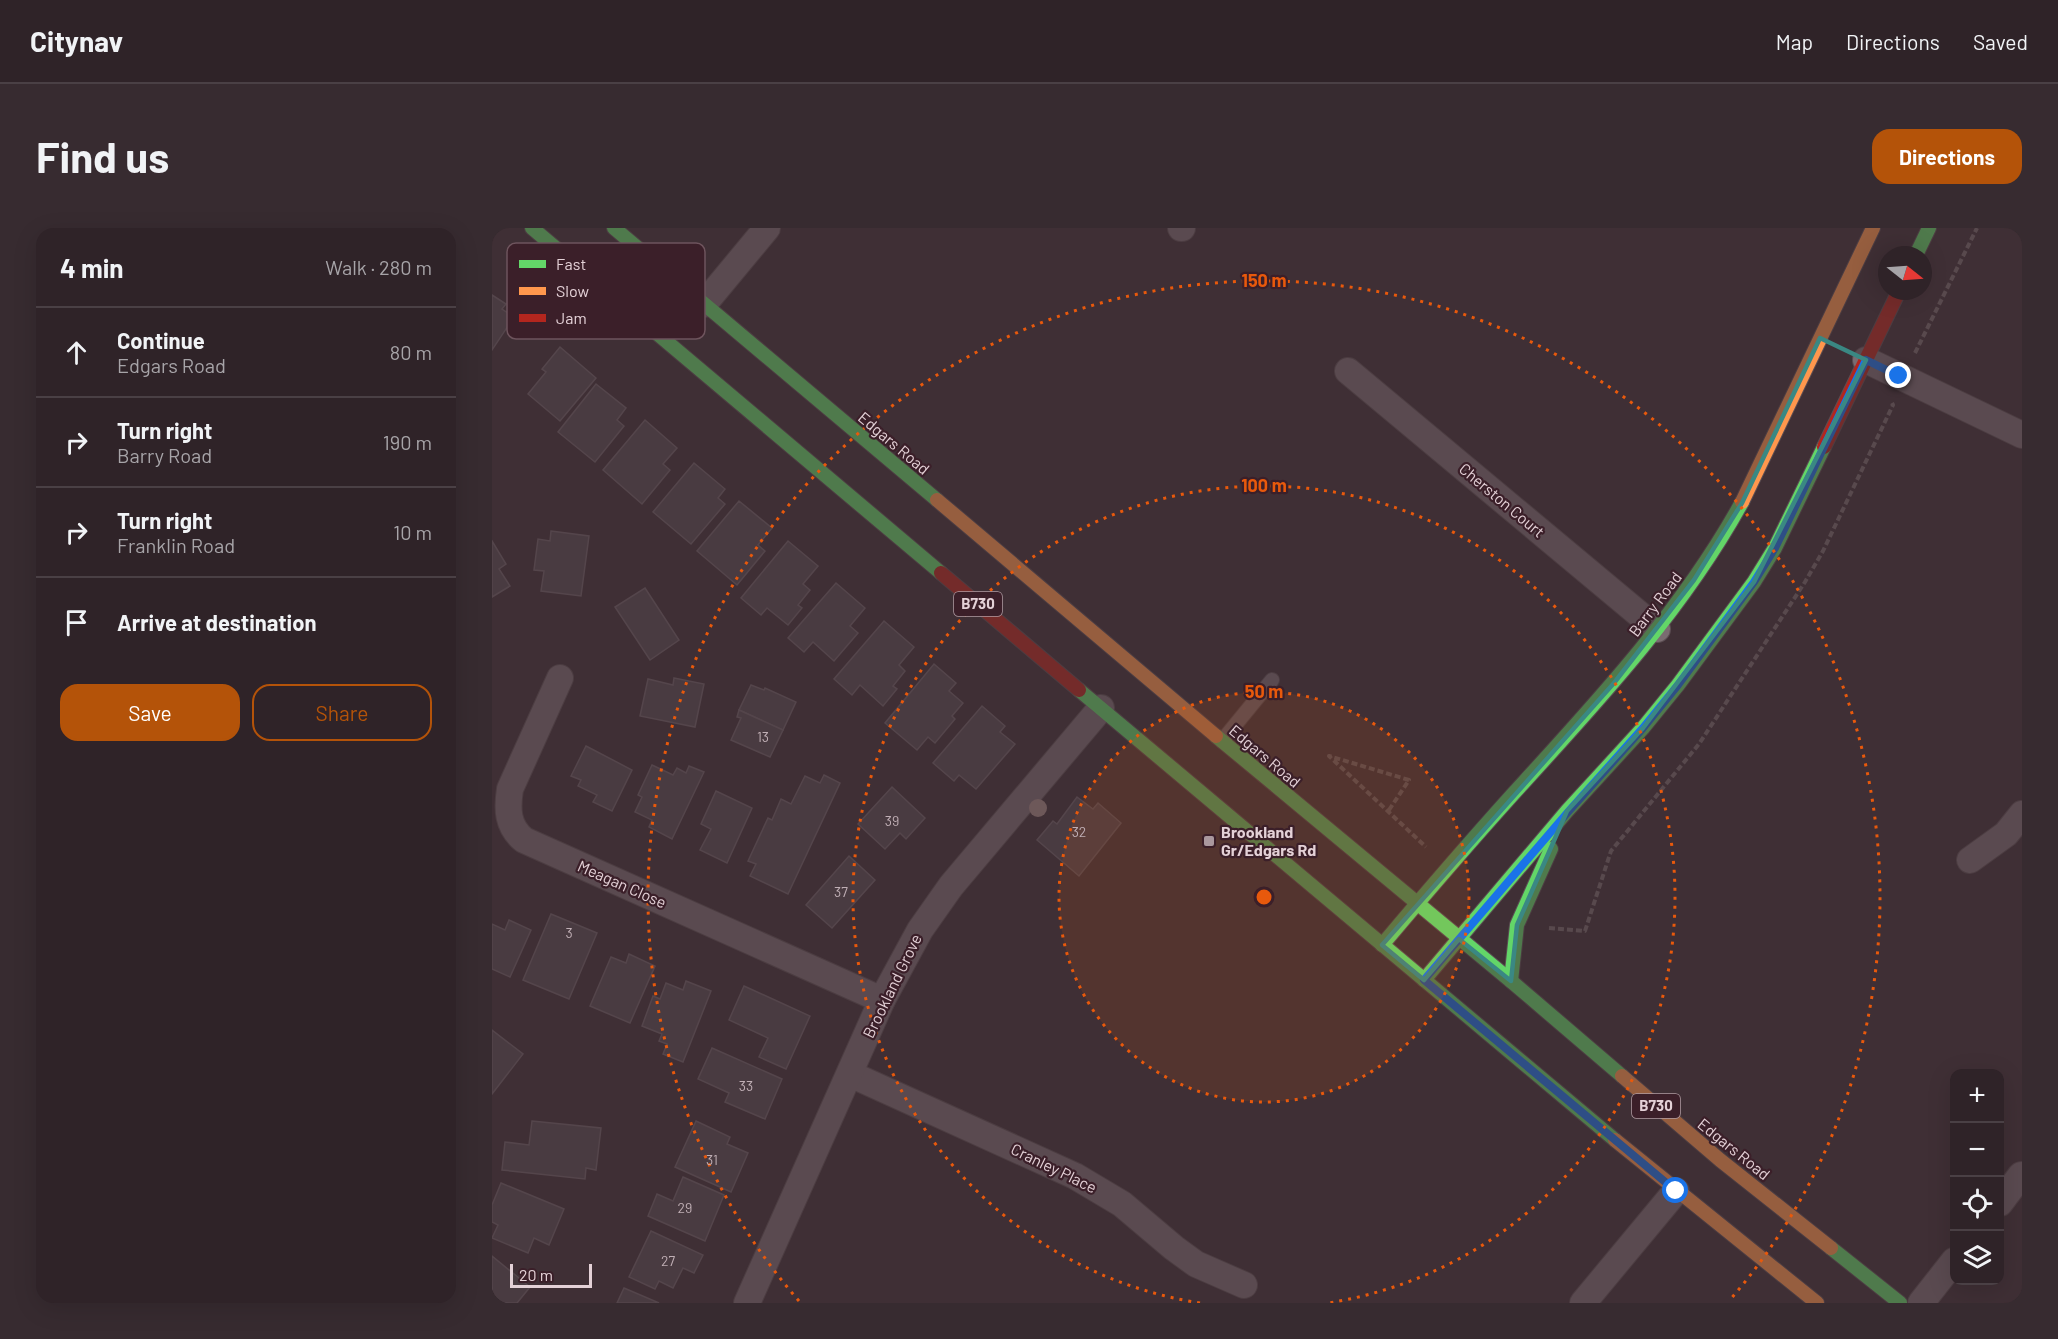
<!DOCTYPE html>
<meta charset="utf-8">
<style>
body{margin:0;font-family:Barlow,sans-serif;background:#372b30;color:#f1f3f6}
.controls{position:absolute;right:18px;bottom:18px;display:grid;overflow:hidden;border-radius:12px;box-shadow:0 6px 24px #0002}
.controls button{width:54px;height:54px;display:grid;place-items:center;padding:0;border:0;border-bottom:2px solid #4a4045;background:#2f2328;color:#f1f3f6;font:30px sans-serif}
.compass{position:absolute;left:1386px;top:18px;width:54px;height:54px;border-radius:50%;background:#2f2328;box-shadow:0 6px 24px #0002;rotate:107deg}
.scale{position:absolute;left:18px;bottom:15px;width:82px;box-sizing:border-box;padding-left:6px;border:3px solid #e4d1d7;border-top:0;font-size:16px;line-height:21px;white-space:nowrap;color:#e4d1d7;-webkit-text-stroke:4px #3b1f29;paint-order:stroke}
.stop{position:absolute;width:18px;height:18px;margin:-14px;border:4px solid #1a73e8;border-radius:50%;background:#fff}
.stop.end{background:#1a73e8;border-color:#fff;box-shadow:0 2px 6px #0008}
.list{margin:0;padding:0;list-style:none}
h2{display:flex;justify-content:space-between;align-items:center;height:78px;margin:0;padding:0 24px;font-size:26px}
h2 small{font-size:20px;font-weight:400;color:#a7a4a8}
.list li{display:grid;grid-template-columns:39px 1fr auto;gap:18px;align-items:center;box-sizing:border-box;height:90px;padding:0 24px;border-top:2px solid #4a4045}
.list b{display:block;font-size:22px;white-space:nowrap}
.list p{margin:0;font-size:20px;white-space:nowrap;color:#a7a4a8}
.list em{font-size:20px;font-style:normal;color:#a7a4a8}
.actions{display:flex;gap:12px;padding:18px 24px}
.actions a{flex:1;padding:14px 0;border:2px solid #b45309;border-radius:18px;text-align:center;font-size:21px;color:#b45309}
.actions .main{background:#b45309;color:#fff}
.icon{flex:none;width:33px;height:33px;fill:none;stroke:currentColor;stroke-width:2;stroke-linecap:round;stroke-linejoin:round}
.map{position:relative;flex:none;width:1530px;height:1075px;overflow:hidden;border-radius:18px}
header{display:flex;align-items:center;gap:36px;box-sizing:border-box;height:84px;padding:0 30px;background:#2f2328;border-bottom:2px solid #4a4045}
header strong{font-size:28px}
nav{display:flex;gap:33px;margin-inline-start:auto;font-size:21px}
.intro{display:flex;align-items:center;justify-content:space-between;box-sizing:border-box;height:144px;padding:0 36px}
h1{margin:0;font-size:42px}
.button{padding:15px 27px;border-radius:18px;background:#b45309;color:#fff;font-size:21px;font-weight:700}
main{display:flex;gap:36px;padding:0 36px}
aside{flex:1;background:#2f2328;border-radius:18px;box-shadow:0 6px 24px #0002}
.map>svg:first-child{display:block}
.building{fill:#564a50;stroke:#6d6067;stroke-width:1.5}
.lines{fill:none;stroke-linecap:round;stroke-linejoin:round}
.lane-casing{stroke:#5b4d52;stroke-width:16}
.street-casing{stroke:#5b4d52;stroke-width:28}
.fast-casing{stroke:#5b4d52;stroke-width:16}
.slow-casing{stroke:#5b4d52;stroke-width:16}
.jam-casing{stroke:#5b4d52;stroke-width:16}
.path{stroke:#75696c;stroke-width:4;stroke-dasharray:6 3;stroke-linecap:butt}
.lane{stroke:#7a6c71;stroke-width:14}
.street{stroke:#7a6c71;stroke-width:26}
.fast{stroke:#63d668;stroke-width:14}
.slow{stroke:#ff974d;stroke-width:14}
.jam{stroke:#b3261e;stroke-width:14}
.tree{fill:#a58986}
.route{stroke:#1a73e8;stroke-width:8}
.marked{fill:none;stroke:#3a8883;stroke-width:4.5;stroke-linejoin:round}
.ring{fill:none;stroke:#e8590c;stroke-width:3;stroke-dasharray:3 6}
.poi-dot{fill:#aa989e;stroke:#3b1f29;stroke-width:2}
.labels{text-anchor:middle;stroke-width:4.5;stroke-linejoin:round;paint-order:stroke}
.number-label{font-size:14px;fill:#c0afb5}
.shield{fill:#3b1f29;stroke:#b19ca3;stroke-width:1.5}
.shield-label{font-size:15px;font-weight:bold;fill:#e4d1d7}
.street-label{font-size:16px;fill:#e4d1d7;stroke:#3b1f29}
.poi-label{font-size:16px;font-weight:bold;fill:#e4d1d7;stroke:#3b1f29;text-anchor:start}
.key{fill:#3b1f29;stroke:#6e545d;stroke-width:1.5}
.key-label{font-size:16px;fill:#e4d1d7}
.centre{fill:#e8590c;stroke:#3b1f29;stroke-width:3}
.ring-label{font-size:18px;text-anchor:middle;font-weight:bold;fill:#e8590c;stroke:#3b1f29;stroke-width:4.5;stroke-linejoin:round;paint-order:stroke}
</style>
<header>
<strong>Citynav</strong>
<nav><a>Map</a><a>Directions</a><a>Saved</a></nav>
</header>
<div class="intro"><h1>Find us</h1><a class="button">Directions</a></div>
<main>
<aside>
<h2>4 min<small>Walk · 280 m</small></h2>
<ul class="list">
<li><svg class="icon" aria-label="ahead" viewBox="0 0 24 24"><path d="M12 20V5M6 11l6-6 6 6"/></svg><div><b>Continue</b><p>Edgars Road</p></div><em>80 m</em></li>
<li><svg class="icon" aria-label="right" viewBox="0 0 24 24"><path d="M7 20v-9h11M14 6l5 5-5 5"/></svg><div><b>Turn right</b><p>Barry Road</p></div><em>190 m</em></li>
<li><svg class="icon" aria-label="right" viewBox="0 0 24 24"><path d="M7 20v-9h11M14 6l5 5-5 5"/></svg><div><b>Turn right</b><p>Franklin Road</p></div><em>10 m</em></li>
<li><svg class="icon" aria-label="arrive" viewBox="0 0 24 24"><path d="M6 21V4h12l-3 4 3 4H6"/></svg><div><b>Arrive at destination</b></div></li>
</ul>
<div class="actions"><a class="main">Save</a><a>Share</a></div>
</aside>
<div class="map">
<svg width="1530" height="1075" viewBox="0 0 1530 1075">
<rect width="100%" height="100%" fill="#3f2f35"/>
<g class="building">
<polygon points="0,67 14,76 10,81 22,89 0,122"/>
<polygon points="68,119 104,150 68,193 36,166 54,144 50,141"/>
<polygon points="104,156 134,180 125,192 132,198 103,234 66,204"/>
<polygon points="153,192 185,220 171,236 178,242 150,276 111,242"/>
<polygon points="202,235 233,261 226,270 233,276 199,316 161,284"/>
<polygon points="247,273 280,300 266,317 273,323 245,357 205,323"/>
<polygon points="59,303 97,308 89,368 49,363 52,343 42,342 46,311 58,313"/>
<polygon points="0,313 14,336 7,341 18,358 0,369"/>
<polygon points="296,313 326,338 311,356 318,362 306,377 310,380 296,397 275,380 269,387 249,370"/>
<polygon points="344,355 373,380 358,398 366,405 342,433 321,414 312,424 296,410"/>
<polygon points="153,360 187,412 158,432 123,379"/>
<polygon points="392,393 422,419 407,437 413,443 401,458 405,461 391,478 368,457 360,467 342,451"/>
<polygon points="442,436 464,455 457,463 471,475 460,488 463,491 443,515 436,509 425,522 393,495"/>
<polygon points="182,450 212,456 203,499 148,488 156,451 181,457"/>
<polygon points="259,457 272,462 273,460 304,474 291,502 247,482"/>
<polygon points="490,478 513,498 508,504 523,516 484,561 467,547 462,553 441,535"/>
<polygon points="247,482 291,502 278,529 239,512 249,490 245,489"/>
<polygon points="94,518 140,542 120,583 101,574 105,567 86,558 89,552 79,548"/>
<polygon points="160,537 181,547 185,540 194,545 197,538 212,544 180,611 157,599 160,592 143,584 150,569 146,567"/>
<polygon points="332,547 348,555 296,666 258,648 264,636 256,633 276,590 280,592 289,571 299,576 313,548 328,555"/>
<polygon points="400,559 433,590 414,611 408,605 393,621 366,596"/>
<polygon points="224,563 260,580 235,635 208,622 219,601 209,596"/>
<polygon points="585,569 601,581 606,575 629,595 587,648 545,612 561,593 565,596"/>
<polygon points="357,628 383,652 340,700 314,677"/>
<polygon points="59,686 105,705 77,771 31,752"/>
<polygon points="17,692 39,702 18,749 0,741 0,696 13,702"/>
<polygon points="137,726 163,738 138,795 98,778 119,729 134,735"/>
<polygon points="194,753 219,763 191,834 171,826 175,816 167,813 170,806 150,798 161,768 168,771 174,755 191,762"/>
<polygon points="252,758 318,788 294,841 267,829 276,810 237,792"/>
<polygon points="0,802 31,826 0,866"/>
<polygon points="220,820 290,851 273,891 233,874 237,865 206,851"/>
<polygon points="40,893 109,900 104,942 94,940 93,951 10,942 13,914 37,917"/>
<polygon points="204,893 238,909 235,916 256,925 239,964 183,939"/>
<polygon points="191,949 232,967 213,1013 156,988 165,966 181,973"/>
<polygon points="9,955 72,981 57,1017 42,1010 36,1025 0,1010 6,997 0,994 0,977"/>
<polygon points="159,1003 211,1027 202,1045 191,1040 181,1060 167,1053 163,1061 137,1049"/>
<polygon points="0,1028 38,1059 25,1075 0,1075"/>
<polygon points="132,1060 167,1075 125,1075"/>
</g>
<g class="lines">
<defs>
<polyline id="lane" points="730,513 780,452"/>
<g id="street">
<polyline points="689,0 690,0"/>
<polyline points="212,76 275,0"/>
<polyline points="1374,132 1530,207"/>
<polyline points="856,143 1165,401"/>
<path d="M68 450 18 561C15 581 15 598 32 612L390 772"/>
<polyline points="1478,632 1514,606 1530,586"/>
<polyline points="358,846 583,948 630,976 682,1020 704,1036 752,1057"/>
<polyline points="1508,975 1529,947"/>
<polyline points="255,1075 390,772 428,702 459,658 609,480"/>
<polyline points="1091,1075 1184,963"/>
<polyline points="1429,1075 1462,1033"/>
</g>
<g id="fast">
<polyline points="40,0 449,345"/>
<polyline points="122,0 445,272"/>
<polyline points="1424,27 1437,0"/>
<polyline points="587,462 1123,912"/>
<polyline points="724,508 1019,753 1130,848"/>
<path d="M890 717C933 666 976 616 1021 566 1104 475 1190 383 1250 274"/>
<polyline points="932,752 1075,583 1151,500 1186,457 1262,354 1283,320 1332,219"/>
<polyline points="1019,753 1025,697 1059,621"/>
<polyline points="1339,1020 1408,1075"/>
</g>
<g id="slow">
<polyline points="445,272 724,508"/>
<polyline points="1250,274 1381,0"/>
<polyline points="1130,848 1228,932 1339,1020"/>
<polyline points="1123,912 1325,1075"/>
</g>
<g id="jam">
<polyline points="1332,219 1407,63"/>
<polyline points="449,345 587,462"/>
</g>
</defs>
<use href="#lane" class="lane-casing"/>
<use href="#street" class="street-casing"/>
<use href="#fast" class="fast-casing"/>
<use href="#slow" class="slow-casing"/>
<use href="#jam" class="jam-casing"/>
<g class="path">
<polyline points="1423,125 1485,0"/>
<polyline points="897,582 917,552 837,528 934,619"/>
<polyline points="1057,700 1093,703 1119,623 1207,516 1313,354 1331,323 1401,177 1400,175"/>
</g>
<use href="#lane" class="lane"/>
<use href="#street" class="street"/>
<use href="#fast" class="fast"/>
<use href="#slow" class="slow"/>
<use href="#jam" class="jam"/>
</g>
<circle class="tree" cx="546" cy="580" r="9"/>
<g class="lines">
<polyline class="route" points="1184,963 932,752 1076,584 1151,500 1186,457 1262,354 1283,320 1374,132 1407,148"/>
</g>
<path d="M0 0H1530V1075H0ZM1328 110 1374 132 1262 354 1151 500 1075 583 1025 697 1019 753 967 711 932 752 890 717 1122 455 1202 352 1250 275Z" fill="#3f2f35" fill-opacity=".55" fill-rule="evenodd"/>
<path class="marked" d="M1328 110 1374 132 1262 354 1151 500 1075 583 1025 697 1019 753 967 711 932 752 890 717 1122 455 1202 352 1250 275Z"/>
<circle cx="772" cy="669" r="205" fill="#e8590c" fill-opacity=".12"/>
<g class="ring">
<circle cx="772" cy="669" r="205"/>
<path d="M708 1075A411 411 0 1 1 836 1075"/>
<path d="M307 1073A616 616 0 1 1 1237 1073"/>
</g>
<rect class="poi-dot" x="711" y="607" width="12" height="12" rx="3"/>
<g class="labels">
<g class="number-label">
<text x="271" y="514">13</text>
<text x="400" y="598">39</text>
<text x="587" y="609">32</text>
<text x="349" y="669">37</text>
<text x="77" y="710">3</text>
<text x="254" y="863">33</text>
<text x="220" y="937">31</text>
<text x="193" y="985">29</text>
<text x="176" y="1038">27</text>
</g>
<g class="shield">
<rect x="462" y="364" width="48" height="24" rx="4.5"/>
<rect x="1140" y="866" width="48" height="24" rx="4.5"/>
</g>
<g class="shield-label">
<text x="486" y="381">B730</text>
<text x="1164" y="883">B730</text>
</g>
<g class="street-label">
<text transform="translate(402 215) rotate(40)" y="6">Edgars Road</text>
<text transform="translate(1010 272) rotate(40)" y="6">Cherston Court</text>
<text transform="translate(1163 376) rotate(-53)" y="6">Barry Road</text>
<text transform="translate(773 528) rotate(40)" y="6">Edgars Road</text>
<text transform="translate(130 656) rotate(24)" y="6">Meagan Close</text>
<text transform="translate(400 758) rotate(-64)" y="6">Brookland Grove</text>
<text transform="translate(1242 921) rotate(39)" y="6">Edgars Road</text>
<text transform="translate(562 940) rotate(26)" y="6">Cranley Place</text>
</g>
<g class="poi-label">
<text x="729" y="610">Brookland<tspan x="729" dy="18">Gr/Edgars Rd</tspan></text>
</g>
</g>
<rect x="15" y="15" width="198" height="96" rx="9" class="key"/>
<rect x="27" y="32" width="27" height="8" fill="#63d668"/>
<rect x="27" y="59" width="27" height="8" fill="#ff974d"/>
<rect x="27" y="86" width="27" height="8" fill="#b3261e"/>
<g class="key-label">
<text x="64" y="42">Fast</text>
<text x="64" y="69">Slow</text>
<text x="64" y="96">Jam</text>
</g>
<circle cx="772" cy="669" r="9" class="centre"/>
<g class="ring-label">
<text x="772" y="59">150 m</text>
<text x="772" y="264">100 m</text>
<text x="772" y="470">50 m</text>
</g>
</svg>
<div class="controls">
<button>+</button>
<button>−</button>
<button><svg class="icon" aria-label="locate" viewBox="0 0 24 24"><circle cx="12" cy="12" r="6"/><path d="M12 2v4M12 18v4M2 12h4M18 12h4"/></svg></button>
<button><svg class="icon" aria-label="layers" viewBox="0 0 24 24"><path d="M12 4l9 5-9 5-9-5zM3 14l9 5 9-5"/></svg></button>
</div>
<svg class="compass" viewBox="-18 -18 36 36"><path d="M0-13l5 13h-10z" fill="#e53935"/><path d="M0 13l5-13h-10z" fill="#a7a4a8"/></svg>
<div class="scale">20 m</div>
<div class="stop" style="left:1184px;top:963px"></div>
<div class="stop end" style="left:1407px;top:148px"></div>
</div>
</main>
